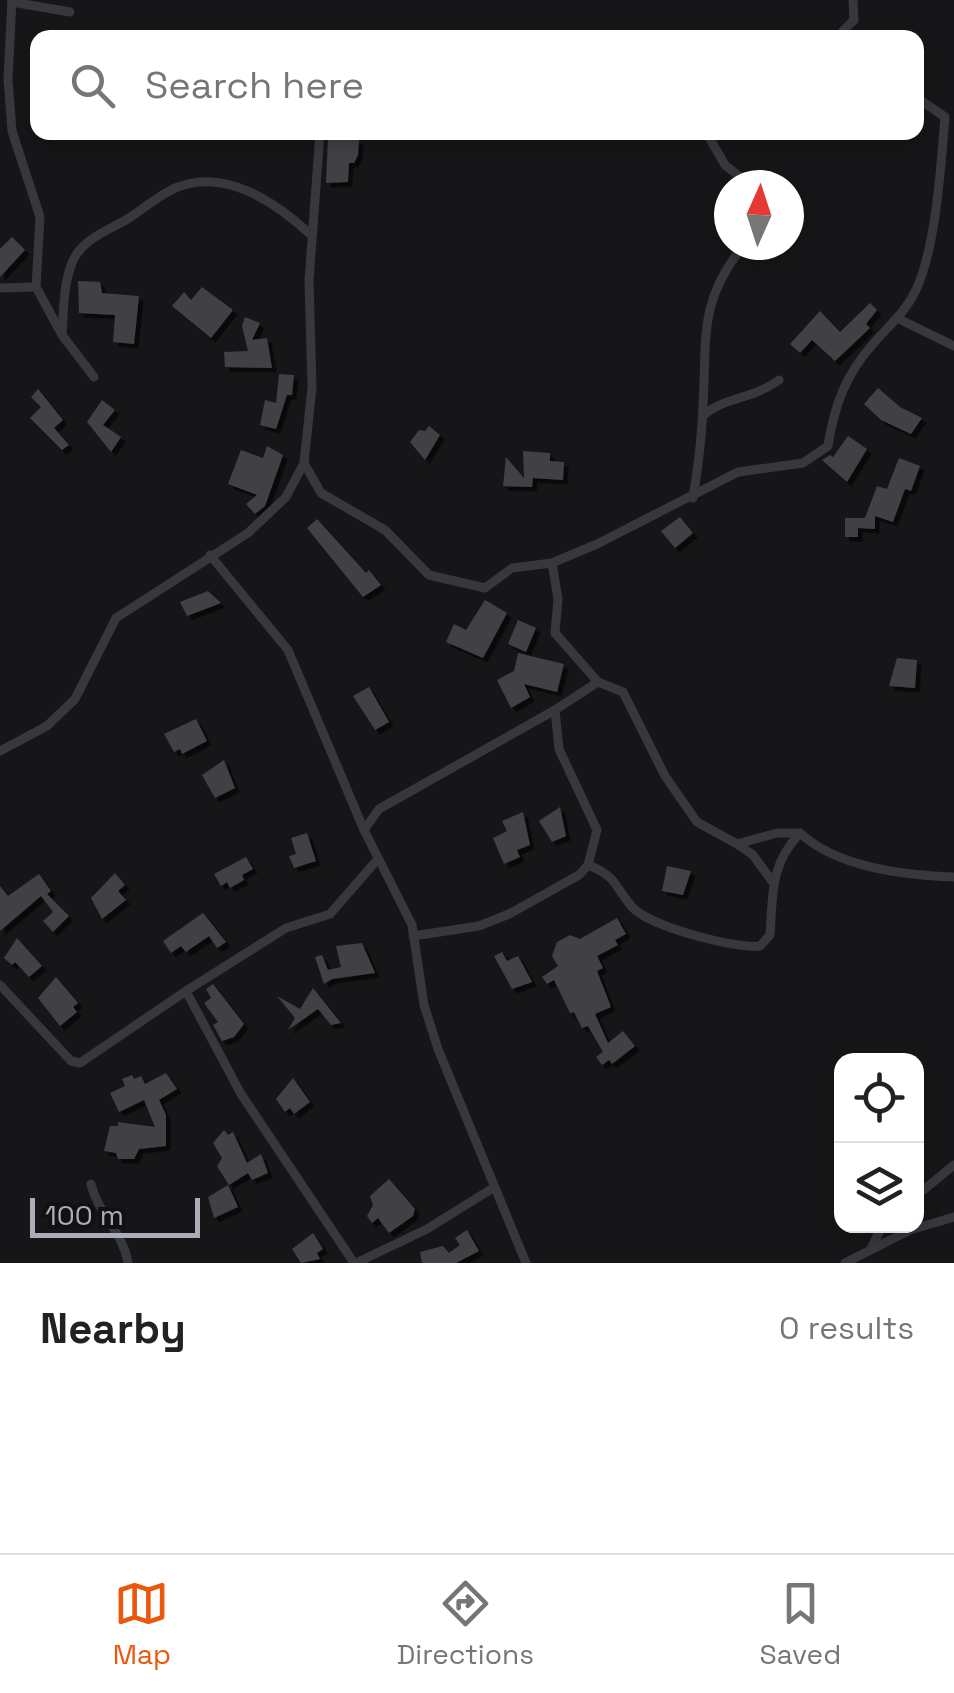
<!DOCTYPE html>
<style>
body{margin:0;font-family:"Space Grotesk",sans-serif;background:#f6f6f6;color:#222}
.controls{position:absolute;right:30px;bottom:30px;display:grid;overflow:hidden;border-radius:20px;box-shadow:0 5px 15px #0003}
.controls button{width:90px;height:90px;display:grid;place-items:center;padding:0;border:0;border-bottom:2px solid #e0e0e0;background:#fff;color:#222;font:50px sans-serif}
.compass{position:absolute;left:714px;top:170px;width:90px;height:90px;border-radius:50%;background:#fff;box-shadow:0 5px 15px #0003;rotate:3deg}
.scale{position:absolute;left:30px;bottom:25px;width:170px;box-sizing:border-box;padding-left:10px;border:5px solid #a8adb8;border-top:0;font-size:28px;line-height:35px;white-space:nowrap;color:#a8adb8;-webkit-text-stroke:8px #111113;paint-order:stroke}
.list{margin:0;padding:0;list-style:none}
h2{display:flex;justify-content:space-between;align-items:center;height:130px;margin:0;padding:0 40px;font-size:42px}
h2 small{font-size:32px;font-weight:400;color:#767676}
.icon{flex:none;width:55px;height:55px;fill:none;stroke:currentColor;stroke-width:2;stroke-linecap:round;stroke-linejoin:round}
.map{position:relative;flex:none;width:954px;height:1263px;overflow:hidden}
.search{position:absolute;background:#fff;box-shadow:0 5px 15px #0003;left:30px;right:30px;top:30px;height:110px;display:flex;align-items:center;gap:25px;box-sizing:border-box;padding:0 35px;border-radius:20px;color:#767676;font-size:38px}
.sheet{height:290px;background:#fff}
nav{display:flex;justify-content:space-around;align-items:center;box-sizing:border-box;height:140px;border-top:2px solid #e0e0e0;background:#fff;font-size:28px;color:#767676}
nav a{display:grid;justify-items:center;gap:5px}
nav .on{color:#ea580c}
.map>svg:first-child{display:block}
.building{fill:#404145;filter:url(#shadow)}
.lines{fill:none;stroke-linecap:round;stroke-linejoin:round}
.street{stroke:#37383d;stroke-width:9}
</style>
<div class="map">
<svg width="954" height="1263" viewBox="0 0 954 1263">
<defs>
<filter id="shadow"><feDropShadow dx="4.5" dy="4.5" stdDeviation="0" flood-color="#0009"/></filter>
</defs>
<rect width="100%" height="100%" fill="#161618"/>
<g class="building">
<polygon points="328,138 359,140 358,155 354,163 349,163 348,182 326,183"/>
<polygon points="12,237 25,250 0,277 0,249"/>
<polygon points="78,281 100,282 102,293 139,296 134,344 113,342 115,315 79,313"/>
<polygon points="202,287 233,310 211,338 172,306 184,292 191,300"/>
<polygon points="870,303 877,310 866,324 870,328 835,361 812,340 800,353 790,344 820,311 840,332"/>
<polygon points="245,317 260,323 252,340 267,338 272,368 225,367 224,352 248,351 242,326"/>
<polygon points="279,374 294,375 292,395 287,395 276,429 260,425 265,400 276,403"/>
<polygon points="878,388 900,407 922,418 911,434 881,420 864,404"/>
<polygon points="38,389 63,420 54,428 69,445 62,450 30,418 41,407 31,397"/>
<polygon points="102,400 115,410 103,425 121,437 111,452 87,422"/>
<polygon points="429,426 440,435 425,460 410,442 419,430 425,431"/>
<polygon points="848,436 867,449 847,482 822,460 830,455 833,457"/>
<polygon points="267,446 283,455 265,506 255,514 246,504 257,495 228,484 241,450 263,458"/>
<polygon points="523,451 550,453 550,461 564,462 563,480 533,478 532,487 503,486 506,457 524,478"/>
<polygon points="899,458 920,466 911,491 905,489 893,522 875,516 875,529 858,528 858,537 845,537 845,518 865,518 877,486 887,489"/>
<polygon points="680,517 693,533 675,548 661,531"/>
<polygon points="317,519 366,573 369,570 381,585 363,597 307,528"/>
<polygon points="208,591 221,603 187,616 180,602"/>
<polygon points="485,600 507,613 483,658 446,642 454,624 466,630"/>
<polygon points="518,620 536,628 526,652 508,644"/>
<polygon points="518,653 564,664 557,692 524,684 530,697 511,708 497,680 514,671"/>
<polygon points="897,658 917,660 915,688 889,686"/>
<polygon points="369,687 389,722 375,730 353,696"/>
<polygon points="196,719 207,741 182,754 180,749 174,752 164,734"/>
<polygon points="224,760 235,788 215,798 202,775"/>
<polygon points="560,807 566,836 552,842 539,821"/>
<polygon points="523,812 530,845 517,850 520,857 504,864 493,838 507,831 502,821"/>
<polygon points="307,833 316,861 294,868 289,856 296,854 291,838"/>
<polygon points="246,857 253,869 242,875 244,880 230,888 227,882 221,886 214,874"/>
<polygon points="667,866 691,871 683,895 662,891"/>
<polygon points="115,873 125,885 118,891 126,900 102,919 91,898"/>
<polygon points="39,874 51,891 47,894 69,916 53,932 43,921 53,912 41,896 0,931 0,886 8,896"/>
<polygon points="203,913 226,942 217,948 209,936 186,952 181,946 171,953 163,941"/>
<polygon points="617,918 626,934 615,940 618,945 597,956 603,968 597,971 611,1007 595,1014 608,1043 623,1031 635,1046 612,1064 609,1060 602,1065 596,1057 603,1052 588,1026 582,1028 574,1012 570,1013 554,980 547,984 542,977 558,966 552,956 557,942 570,935 580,939"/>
<polygon points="17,938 42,966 29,977 15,962 12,965 4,958"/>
<polygon points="362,943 375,973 332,979 324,984 315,957 322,955 328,970 341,967 336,946"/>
<polygon points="502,952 507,961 518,956 532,982 512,989 494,956"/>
<polygon points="56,977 78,1003 73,1007 77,1012 60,1026 38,998"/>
<polygon points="213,984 244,1024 234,1037 222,1041 213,1025 218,1022 204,1003 211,998 206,989"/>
<polygon points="313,988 341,1023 331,1025 318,1009 288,1030 295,1018 277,996 300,1009"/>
<polygon points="166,1073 177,1089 159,1100 166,1115 166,1146 139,1149 134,1159 118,1159 116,1153 104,1151 110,1126 118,1126 118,1122 155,1127 144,1100 119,1112 110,1093 125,1086 122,1079 132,1075 134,1079 141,1076 145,1084"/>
<polygon points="293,1078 310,1102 294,1114 290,1108 285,1112 276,1099"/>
<polygon points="224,1130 228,1135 233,1132 247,1163 261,1154 268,1173 252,1180 248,1173 229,1185 217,1166 222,1158 213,1143"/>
<polygon points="389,1179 415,1209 413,1216 389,1233 378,1218 372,1223 367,1216 373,1205 370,1196"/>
<polygon points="228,1185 238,1207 214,1218 208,1197"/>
<polygon points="467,1230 479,1251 456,1263 422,1263 420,1252 443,1246 449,1253 460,1245 455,1238"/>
<polygon points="313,1233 323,1249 317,1253 320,1259 301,1263 292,1249"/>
</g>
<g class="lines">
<g class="street">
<polyline points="12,0 8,79 12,131 40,217 36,287 62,335 94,377"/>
<polyline points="12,2 70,12"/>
<polyline points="836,38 854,20 853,0"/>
<polyline points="706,132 725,165 750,185"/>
<polyline points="0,288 36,287"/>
<polyline points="899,319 954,346"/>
<path d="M62 333C64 310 63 285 72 263 80 241 106 231 126 220 143 210 159 194 178 187 227 168 278 204 311 235"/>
<path d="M703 416C723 397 752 400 779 380"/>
<path d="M304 463 321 493 385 530 429 575 485 588 512 568 552 563 597 544 738 472 803 463 828 446C834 406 846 374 873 344 889 325 905 313 916 290 936 247 941 165 945 117L916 97"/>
<path d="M693 498C698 467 702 436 703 405 707 338 698 301 744 245"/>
<polyline points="210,555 288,650 364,830 412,925 424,1005 438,1049 526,1263"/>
<path d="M598 682 623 692 665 776 697 822 737 844 777 833H800C838 868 904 875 954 877"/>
<polyline points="0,751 47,726 75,699 116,618 248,533 286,497 304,463 312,387 309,281 320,132"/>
<polyline points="364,830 379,809 555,710"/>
<polyline points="737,844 753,855 772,881"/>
<path d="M588 865C618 877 613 885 632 907 649 926 734 949 760 946L770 935C773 893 770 865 800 833"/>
<polyline points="413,936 479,926 509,914 579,875 588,865 597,830 559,749 555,710 598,682 555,633 558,599 552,563"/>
<polyline points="0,985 71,1061 80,1063 186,991 241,1094 354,1263"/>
<polyline points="186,991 286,928 330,914 377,860"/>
<path d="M91 1184C98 1214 123 1232 128 1263"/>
<polyline points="916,1196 954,1165"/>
<polyline points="871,1249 882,1226"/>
<polyline points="356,1263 427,1229 493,1188"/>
<polyline points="845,1263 910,1230 954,1217"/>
</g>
</g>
</svg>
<div class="controls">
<button><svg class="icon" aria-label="locate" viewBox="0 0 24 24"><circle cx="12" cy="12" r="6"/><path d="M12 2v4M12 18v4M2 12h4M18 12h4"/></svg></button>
<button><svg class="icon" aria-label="layers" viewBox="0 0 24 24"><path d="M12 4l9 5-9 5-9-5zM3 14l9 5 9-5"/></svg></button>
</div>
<svg class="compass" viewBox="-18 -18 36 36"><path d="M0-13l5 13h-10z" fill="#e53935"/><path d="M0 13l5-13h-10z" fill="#767676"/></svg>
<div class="scale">100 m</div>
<div class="search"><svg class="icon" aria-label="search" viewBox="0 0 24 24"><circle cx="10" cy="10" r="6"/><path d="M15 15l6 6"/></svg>Search here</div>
</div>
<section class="sheet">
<h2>Nearby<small>0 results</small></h2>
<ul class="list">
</ul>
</section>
<nav>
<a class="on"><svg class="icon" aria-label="map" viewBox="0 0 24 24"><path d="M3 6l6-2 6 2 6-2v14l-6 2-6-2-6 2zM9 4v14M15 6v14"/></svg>Map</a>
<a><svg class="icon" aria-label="directions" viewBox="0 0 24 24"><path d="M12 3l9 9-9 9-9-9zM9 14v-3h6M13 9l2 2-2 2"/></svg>Directions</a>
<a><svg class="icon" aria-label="saved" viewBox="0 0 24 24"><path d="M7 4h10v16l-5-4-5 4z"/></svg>Saved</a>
</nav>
